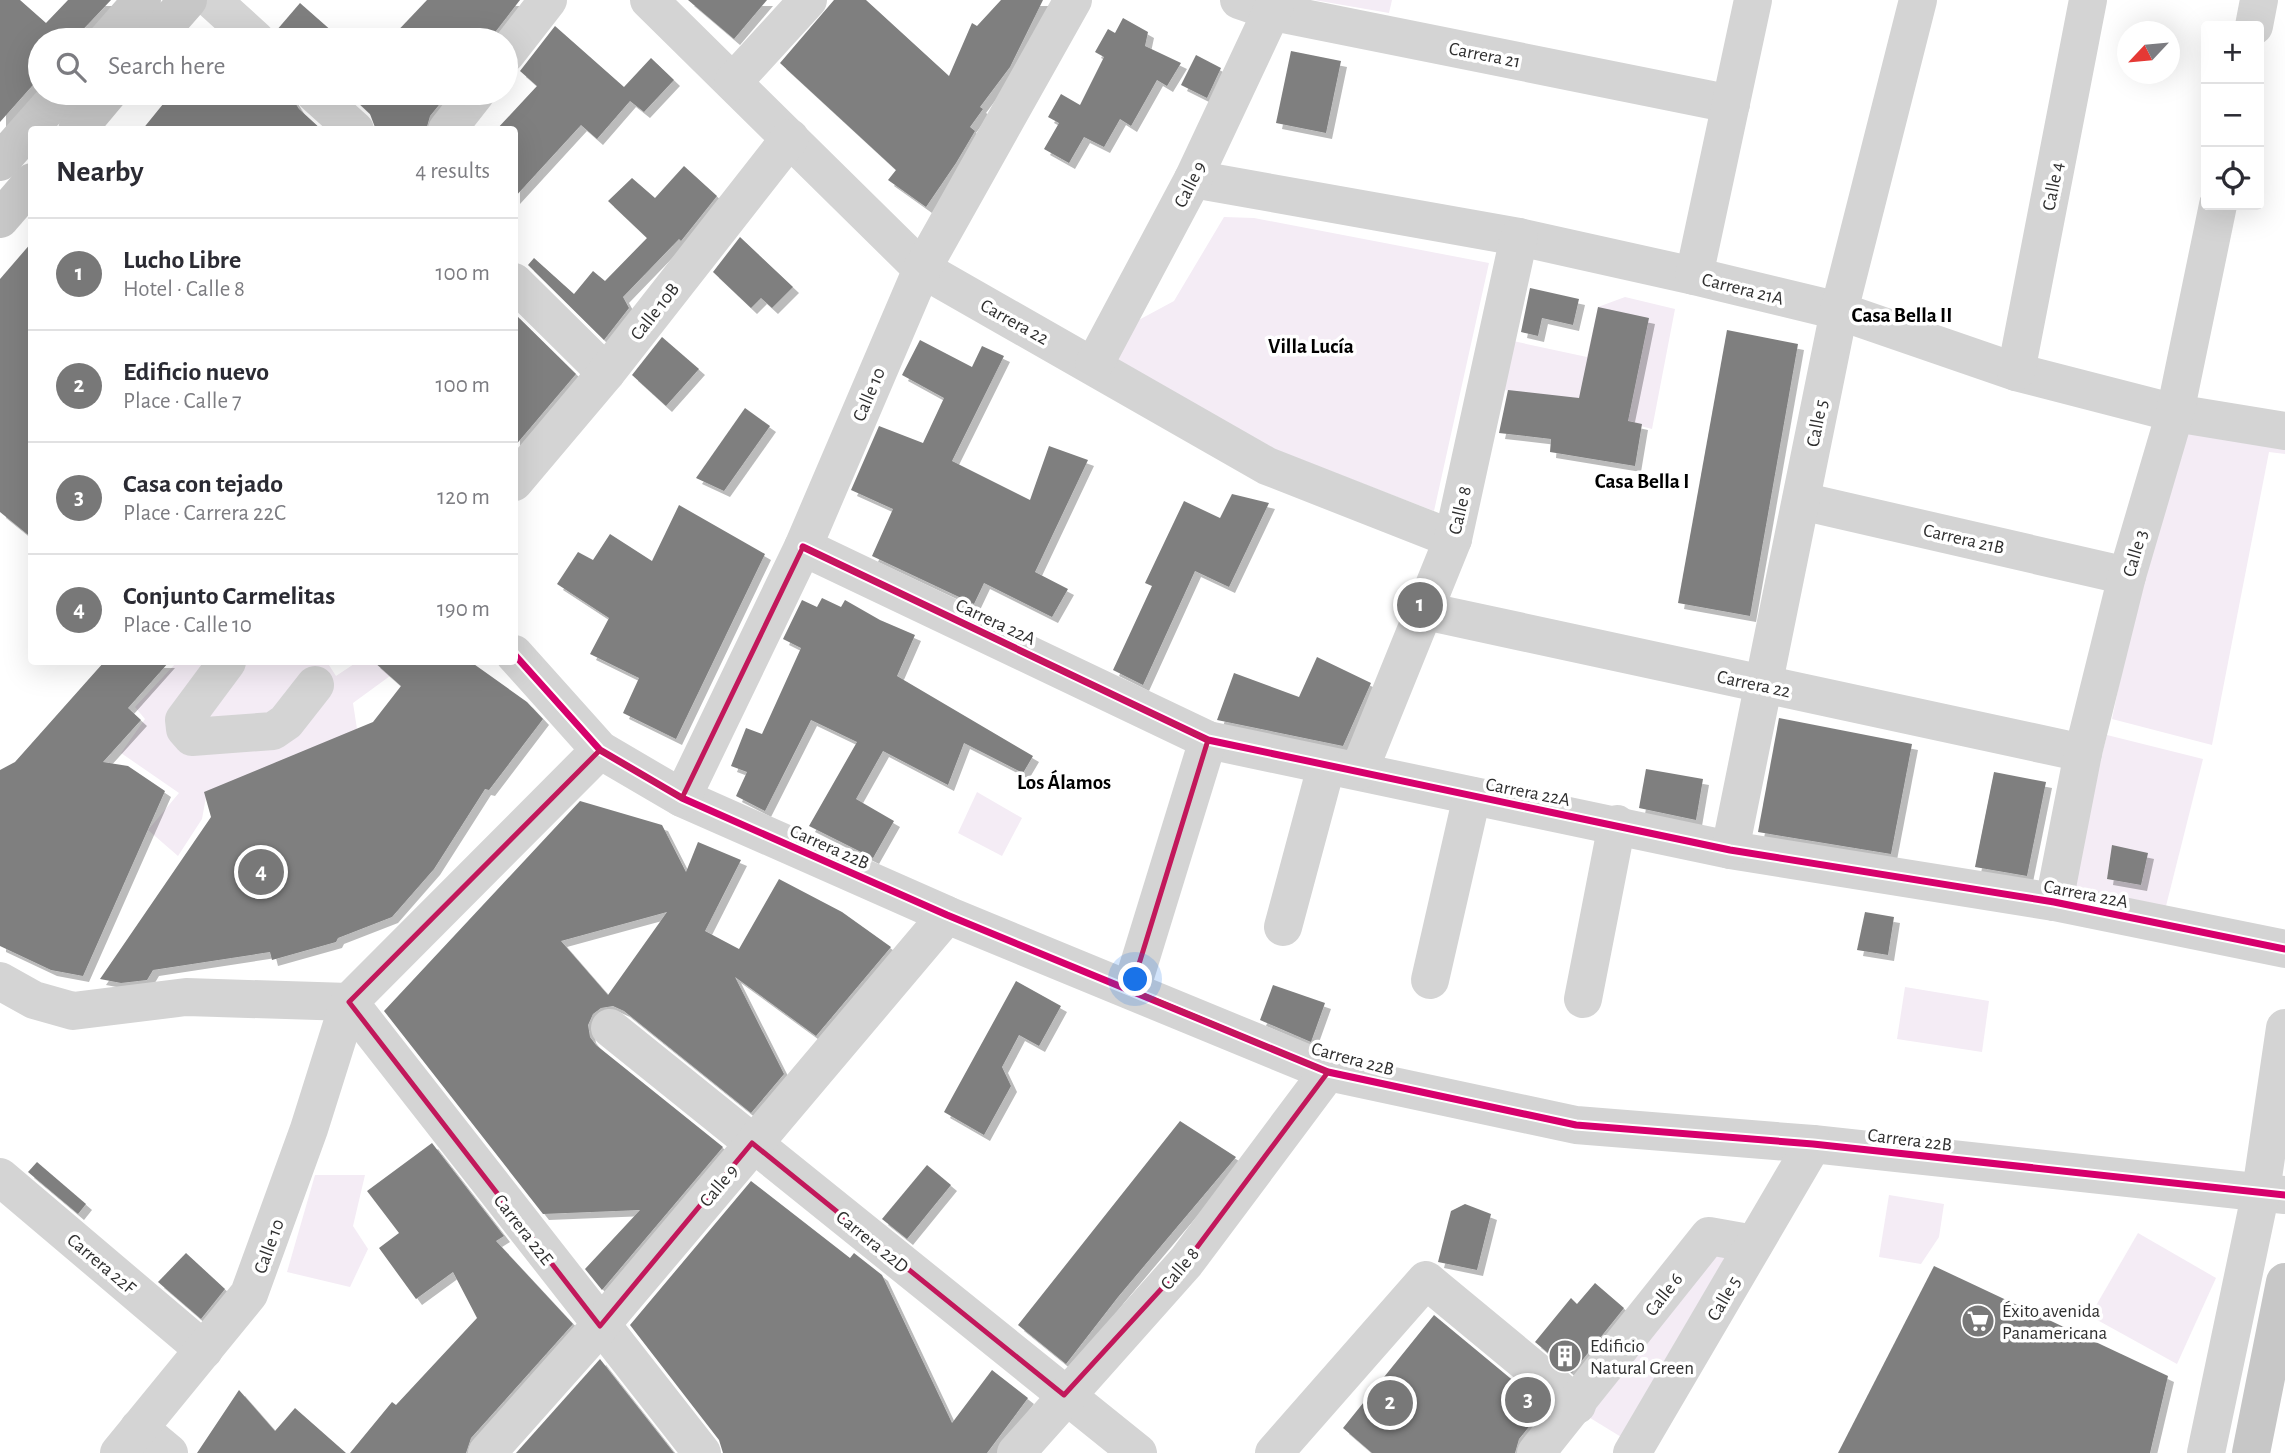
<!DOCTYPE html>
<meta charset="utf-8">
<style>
body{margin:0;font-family:"Alegreya Sans",sans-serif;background:#f7f7f7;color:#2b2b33}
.controls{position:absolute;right:21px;top:21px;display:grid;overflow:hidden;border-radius:7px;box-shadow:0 7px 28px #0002}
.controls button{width:63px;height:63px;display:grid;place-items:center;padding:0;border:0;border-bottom:2px solid #e1e1e2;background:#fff;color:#2b2b33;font:35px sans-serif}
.compass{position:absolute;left:2117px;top:21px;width:63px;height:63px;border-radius:50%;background:#fff;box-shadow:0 7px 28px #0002;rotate:244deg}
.you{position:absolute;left:1136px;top:980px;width:24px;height:24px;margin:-18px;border:5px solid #fff;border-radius:50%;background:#1a73e8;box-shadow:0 0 0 10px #1a73e833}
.badge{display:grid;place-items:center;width:46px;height:46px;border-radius:50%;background:#787878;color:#fff;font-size:23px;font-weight:700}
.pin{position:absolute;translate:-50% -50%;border:4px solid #fff;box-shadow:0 2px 7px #0006}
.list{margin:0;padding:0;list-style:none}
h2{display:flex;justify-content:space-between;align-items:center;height:91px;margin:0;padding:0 28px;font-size:30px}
h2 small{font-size:23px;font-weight:400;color:#7c7c81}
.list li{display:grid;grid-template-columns:46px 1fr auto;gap:21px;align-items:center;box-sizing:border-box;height:112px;padding:0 28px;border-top:2px solid #e1e1e2}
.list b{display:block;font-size:26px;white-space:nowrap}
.list p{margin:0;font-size:23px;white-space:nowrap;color:#7c7c81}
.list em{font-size:23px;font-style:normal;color:#7c7c81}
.icon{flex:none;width:38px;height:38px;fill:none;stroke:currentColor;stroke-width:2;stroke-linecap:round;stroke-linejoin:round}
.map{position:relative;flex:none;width:2285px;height:1453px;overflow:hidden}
.search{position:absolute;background:#fff;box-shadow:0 7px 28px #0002;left:28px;top:28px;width:490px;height:77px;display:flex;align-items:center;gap:18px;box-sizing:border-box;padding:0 24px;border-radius:38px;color:#7c7c81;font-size:26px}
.panel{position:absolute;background:#fff;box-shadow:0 7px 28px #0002;left:28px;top:126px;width:490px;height:539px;border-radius:7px}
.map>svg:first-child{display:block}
.green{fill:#f4ecf5}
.building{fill:#7f7f7f;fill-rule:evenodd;filter:url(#shadow)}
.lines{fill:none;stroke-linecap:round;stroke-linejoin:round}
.minor{stroke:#d4d4d4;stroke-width:38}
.major{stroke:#c7c7c7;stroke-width:38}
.cycleway-casing{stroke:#fff;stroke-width:11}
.cycleway{stroke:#d6006c;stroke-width:7}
.marked{fill:none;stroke:#c2185b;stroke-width:5;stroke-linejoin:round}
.labels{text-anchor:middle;stroke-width:7;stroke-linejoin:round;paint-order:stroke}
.street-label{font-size:19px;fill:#2f2f2f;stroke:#fff}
.poi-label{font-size:19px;fill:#2f2f2f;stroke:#fff;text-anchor:start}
.neighbourhood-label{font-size:21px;font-weight:bold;fill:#000;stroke:#fff}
</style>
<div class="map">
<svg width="2285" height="1453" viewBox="0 0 2285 1453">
<defs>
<filter id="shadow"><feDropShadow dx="6" dy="6" stdDeviation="0" flood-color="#0004"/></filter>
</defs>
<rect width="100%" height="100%" fill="#fff"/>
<g class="green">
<polygon points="1314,0 1392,0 1389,13"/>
<polygon points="1224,217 1254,218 1489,263 1434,511 1278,451 1117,360 1135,322 1174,301"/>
<polygon points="1625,297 1675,309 1652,429 1501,389 1513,341 1587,357 1598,307"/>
<polygon points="2175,413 2285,428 2285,454 2269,452 2212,745 2112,719"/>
<polygon points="177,662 327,662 336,676 357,662 374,662 390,676 353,703 357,729 206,797 202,819 178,856 148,830 179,793 121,753 145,719 135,707"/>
<polygon points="2107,735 2203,759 2163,918 2067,893"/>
<polygon points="977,792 1022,818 1002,856 958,833"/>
<polygon points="1905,987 1989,1001 1982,1052 1897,1039"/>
<polygon points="315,1175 365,1175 353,1226 368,1249 350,1287 287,1272"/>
<polygon points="1889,1195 1944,1204 1939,1237 1921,1264 1879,1257"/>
<polygon points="2138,1233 2216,1278 2177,1364 2090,1316"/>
<polygon points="1727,1253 1631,1443 1582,1413 1712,1254"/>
</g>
<g class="building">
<polygon points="0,0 20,0 46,23 68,0 111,0 73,40 40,40 40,77 0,122"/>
<polygon points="427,0 520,0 489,40 389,40"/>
<polygon points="688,0 767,0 734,39"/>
<polygon points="834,0 866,0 949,76 972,23 977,26 1001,0 1043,0 1010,67 980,107 983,109 970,127 975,131 956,163 926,207 888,180 896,170 780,63"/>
<polygon points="300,3 342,40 277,40 276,31"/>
<polygon points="1123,18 1148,32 1145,46 1181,63 1167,86 1157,80 1131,126 1120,119 1104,147 1084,137 1069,163 1044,149 1059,123 1048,117 1061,94 1080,105 1104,57 1095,52 1108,29 1115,33"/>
<polygon points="555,26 624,87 651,58 674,80 644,112 630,101 597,139 581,125 514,198 514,130 496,130 537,86 520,71"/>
<polygon points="1291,51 1341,61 1326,133 1276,123"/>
<polygon points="1196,55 1221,68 1207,98 1181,85"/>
<polygon points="172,93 289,93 299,109 322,130 142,130"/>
<polygon points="358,93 444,93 447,95 430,116 426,130 376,130 370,114 353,98"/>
<polygon points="684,166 717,196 681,241 679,239 623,297 629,308 604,340 528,265 534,258 574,294 593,271 605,281 647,238 608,201 632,178 655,198"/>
<polygon points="740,237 793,287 772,308 761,298 751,308 713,272"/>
<polygon points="32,242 32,538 0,512 0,279"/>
<polygon points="1530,288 1579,299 1573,325 1542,318 1538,336 1521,332"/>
<polygon points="1598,307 1649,318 1628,421 1642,424 1635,466 1550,452 1551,439 1499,433 1508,390 1579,398"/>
<polygon points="514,313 576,374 514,447"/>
<polygon points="1727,330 1798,344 1750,616 1678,603"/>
<polygon points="662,337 699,369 666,406 632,375"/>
<polygon points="920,340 972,367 982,346 1004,356 952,461 1030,500 1049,446 1088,460 1035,572 1068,589 1052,617 984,583 974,604 872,556 893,509 851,490 879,426 923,443 944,398 902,375"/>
<polygon points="745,408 770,426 724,491 696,478"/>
<polygon points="1232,494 1269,503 1229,587 1195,571 1143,685 1113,670 1152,586 1145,583 1184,501 1220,518"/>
<polygon points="679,505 765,554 676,739 623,713 639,678 590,654 609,618 557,584 578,552 593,560 610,534 652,561"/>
<polygon points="822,598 841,607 845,600 880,620 915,635 897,676 1033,756 1023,773 964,743 948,785 883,751 856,799 894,821 873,858 809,826 857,742 811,720 765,811 736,796 747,772 731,766 746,728 762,734 801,648 783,639 802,600 817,607"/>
<polygon points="1317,657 1371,683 1343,746 1217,720 1234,673 1299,697"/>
<polygon points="104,662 169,662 128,708 141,720 103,762 128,766 165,791 83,976 51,970 0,946 0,770 15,762"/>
<polygon points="374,662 471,662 527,702 543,719 489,790 485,789 434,869 392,917 338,938 336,942 272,960 270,952 153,970 147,980 121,983 100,979 211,817 204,792 373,722 401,686"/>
<polygon points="1779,718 1912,744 1891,854 1758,832"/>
<polygon points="1646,769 1703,779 1696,820 1639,808"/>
<polygon points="1994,772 2046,782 2027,876 1975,867"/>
<path d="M580 801 662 825 686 872 698 842 741 860 705 931 739 949 779 879 842 912 891 947 816 1036 735 977 784 1074 751 1113 624 1011 613 1006 601 1008 593 1014 588 1025 590 1037 596 1045 723 1147 602 1290 585 1269 640 1210 543 1214 384 1011ZM667 912 608 995 561 941Z"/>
<polygon points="2112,845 2148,853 2141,885 2107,879"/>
<polygon points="1865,912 1894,917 1888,955 1857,950"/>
<polygon points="1016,981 1061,1006 1039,1046 1019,1035 1002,1067 1011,1086 984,1135 944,1112"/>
<polygon points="1273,985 1325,1003 1311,1042 1260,1020"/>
<polygon points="1180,1121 1236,1157 1118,1297 1066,1364 1018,1325"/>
<polygon points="432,1143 504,1236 496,1241 573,1324 471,1438 466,1453 350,1453 392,1402 396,1405 477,1318 453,1272 416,1299 379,1248 399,1233 367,1191"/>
<polygon points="37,1162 86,1204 78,1214 28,1172"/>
<polygon points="927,1165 951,1185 907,1239 882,1219"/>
<polygon points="751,1181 850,1258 854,1253 882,1275 952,1423 992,1370 1028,1398 987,1453 723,1453 719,1440 630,1325"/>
<polygon points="1465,1204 1491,1214 1477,1270 1438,1262 1451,1211"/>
<polygon points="186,1253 225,1289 201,1319 158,1282"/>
<polygon points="1934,1266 2168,1376 2150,1453 1838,1453"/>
<polygon points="1595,1283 1624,1308 1572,1373 1535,1342 1571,1298 1577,1304"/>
<polygon points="1434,1315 1545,1407 1519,1439 1515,1453 1372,1453 1343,1428"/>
<polygon points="600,1359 674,1453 516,1453"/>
<polygon points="239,1390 275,1431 295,1408 346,1453 197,1453"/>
</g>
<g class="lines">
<g class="minor">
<polyline points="212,0 256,40"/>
<polyline points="649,0 922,269 1267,466 1453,539"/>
<polyline points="1239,0 1274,12 1731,104"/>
<polyline points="2254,26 2259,0"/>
<polyline points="506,54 548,0"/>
<polyline points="733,82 808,0"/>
<polyline points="314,93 355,130"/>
<polyline points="447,130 476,93"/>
<polyline points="1193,179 1519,237 1694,276 1839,311 2016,372 2175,413 2285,431"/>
<polyline points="1694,276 1753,0"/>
<polyline points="514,282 606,373"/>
<polyline points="1094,365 1193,179 1277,0"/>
<polyline points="2016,372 2088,0"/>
<polyline points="514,482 606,373 790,138"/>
<polyline points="1801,501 2127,576"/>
<polyline points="803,547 1208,740 1730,850 2054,902 2285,949"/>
<polyline points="1425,611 2083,753"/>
<polyline points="514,654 600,750 682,798 947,915 1328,1072 1576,1125 1813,1144 2285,1195"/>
<polyline points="227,662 184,720 185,729 192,737 273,731 286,722 315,685"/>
<polyline points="1359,771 1453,539 1519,237"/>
<polyline points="682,798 803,547 922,269 1073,0"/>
<polyline points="1730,850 1839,311 1918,0"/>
<polyline points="2054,902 2083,753 2127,576 2175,413 2218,205"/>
<polyline points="1283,927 1326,767"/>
<polyline points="1430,980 1472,796"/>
<polyline points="0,981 34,1000 73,1011 186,997 349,1002 702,1453"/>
<polyline points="1131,990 1208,740"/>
<polyline points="1583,999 1617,824"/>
<polyline points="610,1028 1138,1453"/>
<polyline points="0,1177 204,1350"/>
<polyline points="139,1428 169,1453"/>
<polyline points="119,1453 249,1294 309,1129 349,1002 600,750"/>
<polyline points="487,1453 600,1326 947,915"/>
<polyline points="1016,1453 1186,1262 1328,1072"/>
<polyline points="1274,1453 1426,1280 1577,1405"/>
<polyline points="1536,1453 1709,1236 1754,1244"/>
<polyline points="1632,1453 1813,1144"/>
<polyline points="2206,1453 2261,1191 2285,1028"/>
</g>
<g class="major">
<polyline points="107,40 142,0"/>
<polyline points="153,40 188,0"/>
<polyline points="77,130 108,93"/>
<polyline points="0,162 61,93"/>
<polyline points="0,219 32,182"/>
<polyline points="2251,1453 2285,1282"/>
</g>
<defs>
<g id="cycleway">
<polyline points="803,547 1208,740 1730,850 2054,902 2285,949"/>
<polyline points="514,654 600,750 682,798 947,915 1328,1072 1576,1125 1813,1144 2285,1195"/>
</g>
</defs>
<use href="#cycleway" class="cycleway-casing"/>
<use href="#cycleway" class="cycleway"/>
</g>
<path class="marked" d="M803 547 1208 740 1131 990 1328 1072 1186 1262 1064 1395 752 1143 600 1326 349 1002 600 750 682 798Z"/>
<defs>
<symbol id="supermarket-disc" viewBox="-11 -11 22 22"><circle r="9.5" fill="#787878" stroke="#fff"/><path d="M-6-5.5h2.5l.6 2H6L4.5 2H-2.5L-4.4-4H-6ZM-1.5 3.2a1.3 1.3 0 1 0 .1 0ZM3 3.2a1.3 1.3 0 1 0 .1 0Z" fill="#fff"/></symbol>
<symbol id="building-disc" viewBox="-11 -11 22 22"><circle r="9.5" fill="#787878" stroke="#fff"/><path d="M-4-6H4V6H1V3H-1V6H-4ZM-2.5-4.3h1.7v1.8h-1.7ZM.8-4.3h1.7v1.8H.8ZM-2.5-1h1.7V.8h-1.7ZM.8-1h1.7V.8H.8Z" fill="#fff"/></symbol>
</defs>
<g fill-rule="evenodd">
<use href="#supermarket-disc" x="1959" y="1302" width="38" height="38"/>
<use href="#building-disc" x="1546" y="1337" width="38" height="38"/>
</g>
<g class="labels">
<g class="street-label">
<text transform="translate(1485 54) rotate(11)" y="7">Carrera 21</text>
<text transform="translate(1189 184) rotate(-63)" y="7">Calle 9</text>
<text transform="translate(2052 186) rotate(-79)" y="7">Calle 4</text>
<text transform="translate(1743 288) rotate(14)" y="7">Carrera 21A</text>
<text transform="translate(654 311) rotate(-52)" y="7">Calle 10B</text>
<text transform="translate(1015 321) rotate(29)" y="7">Carrera 22</text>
<text transform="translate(868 394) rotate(-67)" y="7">Calle 10</text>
<text transform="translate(1816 423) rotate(-79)" y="7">Calle 5</text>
<text transform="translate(1459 510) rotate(-77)" y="7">Calle 8</text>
<text transform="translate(1964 538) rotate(13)" y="7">Carrera 21B</text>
<text transform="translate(2134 553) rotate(-74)" y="7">Calle 3</text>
<text transform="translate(996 621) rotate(25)" y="7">Carrera 22A</text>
<text transform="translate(1754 683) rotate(12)" y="7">Carrera 22</text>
<text transform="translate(1528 791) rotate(11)" y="7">Carrera 22A</text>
<text transform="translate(830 846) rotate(24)" y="7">Carrera 22B</text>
<text transform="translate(2086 893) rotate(11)" y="7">Carrera 22A</text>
<text transform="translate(1353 1058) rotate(15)" y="7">Carrera 22B</text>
<text transform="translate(1910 1139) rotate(7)" y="7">Carrera 22B</text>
<text transform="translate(718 1185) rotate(-50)" y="7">Calle 9</text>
<text transform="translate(524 1229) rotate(52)" y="7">Carrera 22E</text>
<text transform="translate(873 1241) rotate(39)" y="7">Carrera 22D</text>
<text transform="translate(268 1246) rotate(-70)" y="7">Calle 10</text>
<text transform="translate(102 1263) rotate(40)" y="7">Carrera 22F</text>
<text transform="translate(1179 1268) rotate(-50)" y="7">Calle 8</text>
<text transform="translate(1663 1294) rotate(-52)" y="7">Calle 6</text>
<text transform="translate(1723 1298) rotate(-60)" y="7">Calle 5</text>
</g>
<g class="poi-label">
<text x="2002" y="1317">Éxito avenida<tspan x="2002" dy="22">Panamericana</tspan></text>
<text x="1590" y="1352">Edificio<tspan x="1590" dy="22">Natural Green</tspan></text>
</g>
<g class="neighbourhood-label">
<text x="1902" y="322">Casa Bella II</text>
<text x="1311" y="353">Villa Lucía</text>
<text x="1642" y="488">Casa Bella I</text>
<text x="1064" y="789">Los Álamos</text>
</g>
</g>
</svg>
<div class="controls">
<button>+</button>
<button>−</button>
<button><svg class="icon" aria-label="locate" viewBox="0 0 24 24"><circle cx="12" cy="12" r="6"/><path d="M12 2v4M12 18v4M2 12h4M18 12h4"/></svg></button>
</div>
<svg class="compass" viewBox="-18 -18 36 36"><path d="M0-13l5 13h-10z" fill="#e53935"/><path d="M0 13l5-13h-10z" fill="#7c7c81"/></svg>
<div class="you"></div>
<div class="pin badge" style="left:1420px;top:605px">1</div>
<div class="pin badge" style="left:1390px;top:1403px">2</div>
<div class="pin badge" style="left:1528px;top:1400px">3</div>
<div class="pin badge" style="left:261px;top:872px">4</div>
<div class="search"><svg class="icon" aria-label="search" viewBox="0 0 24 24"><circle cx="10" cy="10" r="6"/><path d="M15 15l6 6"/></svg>Search here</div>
<section class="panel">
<h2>Nearby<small>4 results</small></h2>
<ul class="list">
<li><span class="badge">1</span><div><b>Lucho Libre</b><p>Hotel · Calle 8</p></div><em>100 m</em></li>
<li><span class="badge">2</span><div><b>Edificio nuevo</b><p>Place · Calle 7</p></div><em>100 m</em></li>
<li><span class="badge">3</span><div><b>Casa con tejado</b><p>Place · Carrera 22C</p></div><em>120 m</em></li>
<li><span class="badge">4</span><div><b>Conjunto Carmelitas</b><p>Place · Calle 10</p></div><em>190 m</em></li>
</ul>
</section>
</div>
